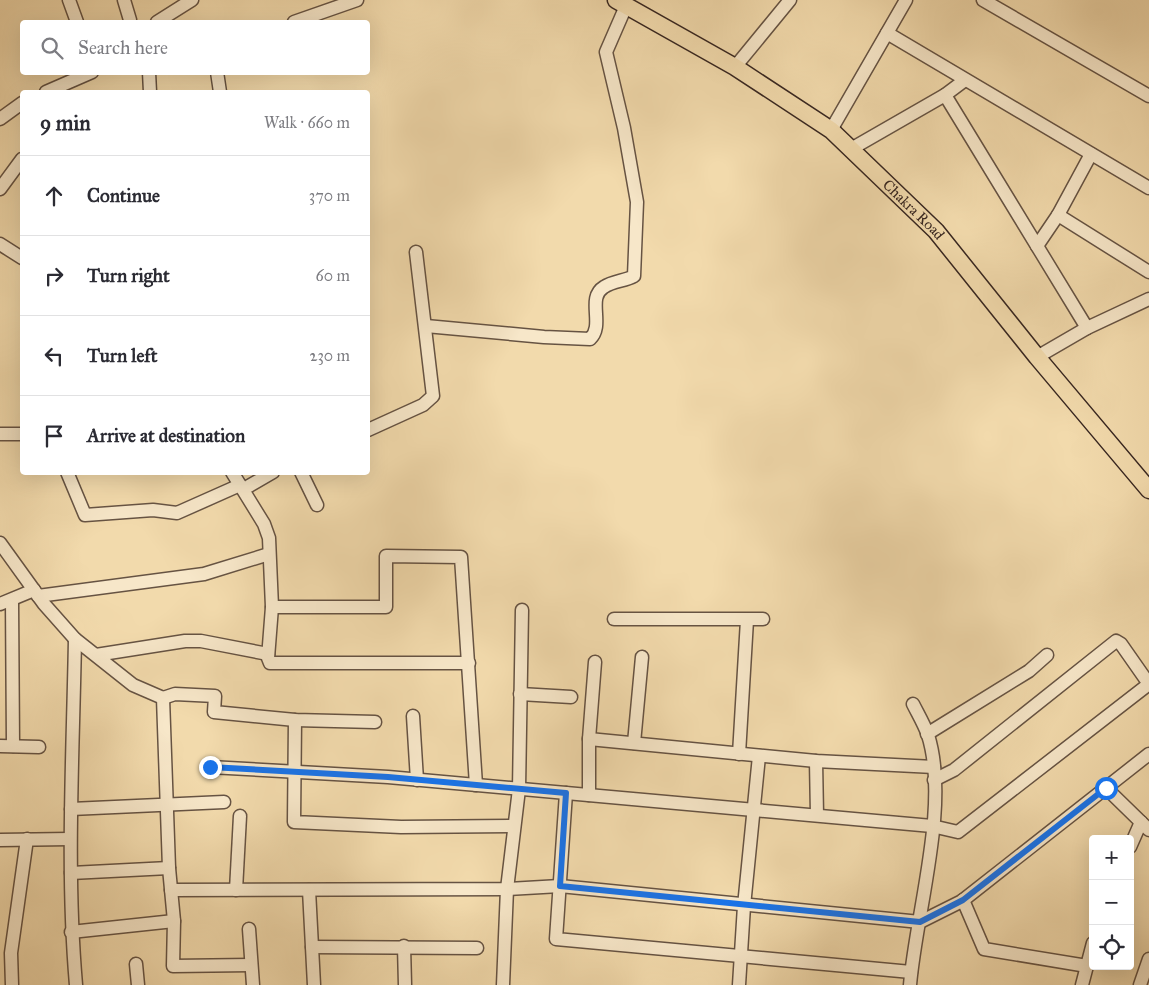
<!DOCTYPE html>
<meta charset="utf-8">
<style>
body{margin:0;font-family:"IM FELL Great Primer",serif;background:#f7f7f7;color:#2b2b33}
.controls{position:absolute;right:15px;bottom:15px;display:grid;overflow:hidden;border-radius:5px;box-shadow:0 5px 20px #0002}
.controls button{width:45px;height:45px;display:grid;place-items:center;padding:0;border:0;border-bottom:1px solid #e1e1e2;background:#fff;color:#2b2b33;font:25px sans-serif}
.stop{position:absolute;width:15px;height:15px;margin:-11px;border:4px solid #1a73e8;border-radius:50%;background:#fff}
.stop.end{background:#1a73e8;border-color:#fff;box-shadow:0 1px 5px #0008}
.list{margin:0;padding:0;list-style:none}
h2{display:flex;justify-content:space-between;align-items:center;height:65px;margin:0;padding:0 20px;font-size:21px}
h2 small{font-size:16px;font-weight:400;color:#7c7c81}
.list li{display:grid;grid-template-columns:32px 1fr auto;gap:15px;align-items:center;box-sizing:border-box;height:80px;padding:0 20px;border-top:1px solid #e1e1e2}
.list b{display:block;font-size:19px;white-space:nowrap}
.list em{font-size:16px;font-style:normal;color:#7c7c81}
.icon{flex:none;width:28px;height:28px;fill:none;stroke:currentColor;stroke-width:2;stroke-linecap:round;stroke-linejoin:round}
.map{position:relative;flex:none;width:1149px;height:985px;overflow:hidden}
.search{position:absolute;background:#fff;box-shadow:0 5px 20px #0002;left:20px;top:20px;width:350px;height:55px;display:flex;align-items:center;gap:12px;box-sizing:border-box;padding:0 18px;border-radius:5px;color:#7c7c81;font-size:19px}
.panel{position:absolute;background:#fff;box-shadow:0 5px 20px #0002;left:20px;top:90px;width:350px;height:385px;border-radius:5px}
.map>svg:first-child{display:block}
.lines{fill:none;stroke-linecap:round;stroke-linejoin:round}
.minor-casing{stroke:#665343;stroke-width:15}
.major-casing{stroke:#372620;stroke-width:19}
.minor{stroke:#f7e7c9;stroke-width:12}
.major{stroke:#f2daac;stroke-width:16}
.route{stroke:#1a73e8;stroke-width:6}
.labels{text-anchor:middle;stroke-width:5;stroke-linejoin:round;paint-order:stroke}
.street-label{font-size:15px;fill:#372620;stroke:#f7e7c9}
</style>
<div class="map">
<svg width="1149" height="985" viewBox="0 0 1149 985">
<rect width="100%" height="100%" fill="#f2daac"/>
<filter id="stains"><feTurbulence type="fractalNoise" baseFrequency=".004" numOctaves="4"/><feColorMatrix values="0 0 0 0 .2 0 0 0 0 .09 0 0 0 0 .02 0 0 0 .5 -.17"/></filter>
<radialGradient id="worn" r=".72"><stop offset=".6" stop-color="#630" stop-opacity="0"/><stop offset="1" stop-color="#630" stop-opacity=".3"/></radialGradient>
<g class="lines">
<defs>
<g id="minor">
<polyline points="69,0 77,22"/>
<polyline points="124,0 130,20"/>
<polyline points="983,0 1149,96"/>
<polyline points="157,22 192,0"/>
<polyline points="294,22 357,0"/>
<polyline points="887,33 1149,188"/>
<polyline points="735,67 790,0"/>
<polyline points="149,72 150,92"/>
<polyline points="217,72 220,92"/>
<polyline points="46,92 92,72"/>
<polyline points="945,95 1087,328"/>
<polyline points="0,119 22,103"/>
<polyline points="831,130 906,0"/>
<polyline points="851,149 945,95 965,80"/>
<polyline points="0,189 22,159"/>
<polyline points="1058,215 1149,272"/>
<polyline points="0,244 22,258"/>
<polyline points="1037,246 1058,215 1091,154"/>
<path d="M426 326 544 337 590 339C605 325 586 298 604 287 613 281 625 281 634 276L637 202 624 128 606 52 626 6"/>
<polyline points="1037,357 1087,328 1149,299"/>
<polyline points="368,430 423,405 433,396 416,252"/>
<polyline points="0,434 22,434"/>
<polyline points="67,472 85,515 153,510 177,513 240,485"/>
<polyline points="232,472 264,524 269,538 272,607 268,658 270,663 469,663"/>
<polyline points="301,472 317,505"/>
<polyline points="249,486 273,472"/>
<polyline points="0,543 44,604 75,639 133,685 163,698 169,868 174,921 173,966 251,965"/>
<polyline points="38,596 204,574 269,554"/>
<polyline points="12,600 13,746"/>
<polyline points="0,604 34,590"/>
<polyline points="272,607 386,607 386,556 461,557 476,785"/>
<polyline points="614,619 763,619"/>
<path d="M75 639C73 755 66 870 76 985"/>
<polyline points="96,655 185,641 201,641 268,654"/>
<polyline points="520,694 571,697"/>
<polyline points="163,698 175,694 215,696 214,712 295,720 375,722"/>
<polyline points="413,716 417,780"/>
<polyline points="295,720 294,822 401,827 514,826"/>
<polyline points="927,734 1029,671 1047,655"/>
<polyline points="589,739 816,761 934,767"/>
<polyline points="634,743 642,657"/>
<polyline points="0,746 39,747"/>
<polyline points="739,754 747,620"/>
<polyline points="816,761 817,815"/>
<polyline points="210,767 388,777 932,826 958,832 1149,684 1121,644 1116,641 954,770 934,780"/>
<polyline points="1105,787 1149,830"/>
<polyline points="566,793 556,939 911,972"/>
<polyline points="589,795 589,739 595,662"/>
<polyline points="71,809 224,802"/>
<polyline points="0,840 70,839"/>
<polyline points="1130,847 1141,822"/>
<polyline points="71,873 169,868"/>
<polyline points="171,890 507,889 560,886 920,922 962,901 1149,754"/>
<polyline points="236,890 240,816"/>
<polyline points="309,890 314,985"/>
<polyline points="963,900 984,949 1087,966"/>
<polyline points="249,929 253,985"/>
<polyline points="71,932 174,921"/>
<polyline points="404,946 405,985"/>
<polyline points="312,947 477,948"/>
<polyline points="136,964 138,985"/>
<polyline points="12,985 11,953 27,839"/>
<polyline points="503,985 507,889 519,789 522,610"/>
<polyline points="739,985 744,906 759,756"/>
<path d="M910 985C916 912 950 805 928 735 924 724 918 714 913 704"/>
<polyline points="1082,985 1093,943"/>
<polyline points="1140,985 1149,959"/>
</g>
<g id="major">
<path id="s1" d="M616 0 735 67 831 130 936 231 1037 357 1149 490"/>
</g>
</defs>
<use href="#minor" class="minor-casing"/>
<use href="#major" class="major-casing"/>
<use href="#minor" class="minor"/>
<use href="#major" class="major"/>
</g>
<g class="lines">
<polyline class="route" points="210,767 388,777 566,793 560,886 920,922 963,900 1106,788"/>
</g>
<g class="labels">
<g class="street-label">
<text dy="5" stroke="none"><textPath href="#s1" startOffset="366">Chakra Road</textPath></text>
</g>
</g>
<rect width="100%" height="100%" filter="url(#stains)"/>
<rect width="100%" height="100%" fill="url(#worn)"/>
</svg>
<div class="controls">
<button>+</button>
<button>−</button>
<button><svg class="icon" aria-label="locate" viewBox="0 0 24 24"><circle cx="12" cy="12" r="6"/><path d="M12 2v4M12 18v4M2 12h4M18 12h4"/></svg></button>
</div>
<div class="stop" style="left:1106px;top:788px"></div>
<div class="stop end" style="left:210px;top:767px"></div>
<div class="search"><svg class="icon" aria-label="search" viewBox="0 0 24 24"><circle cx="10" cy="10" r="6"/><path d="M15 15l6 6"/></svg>Search here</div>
<section class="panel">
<h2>9 min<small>Walk · 660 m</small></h2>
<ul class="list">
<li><svg class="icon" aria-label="ahead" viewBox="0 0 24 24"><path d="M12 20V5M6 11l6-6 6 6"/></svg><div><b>Continue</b></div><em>370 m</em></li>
<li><svg class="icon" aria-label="right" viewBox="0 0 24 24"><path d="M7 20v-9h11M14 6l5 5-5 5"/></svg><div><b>Turn right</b></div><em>60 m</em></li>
<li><svg class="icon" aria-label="left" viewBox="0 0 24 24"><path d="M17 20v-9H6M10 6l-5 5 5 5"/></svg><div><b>Turn left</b></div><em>230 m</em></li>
<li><svg class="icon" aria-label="arrive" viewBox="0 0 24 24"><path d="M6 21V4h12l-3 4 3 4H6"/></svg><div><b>Arrive at destination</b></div></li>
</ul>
</section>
</div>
